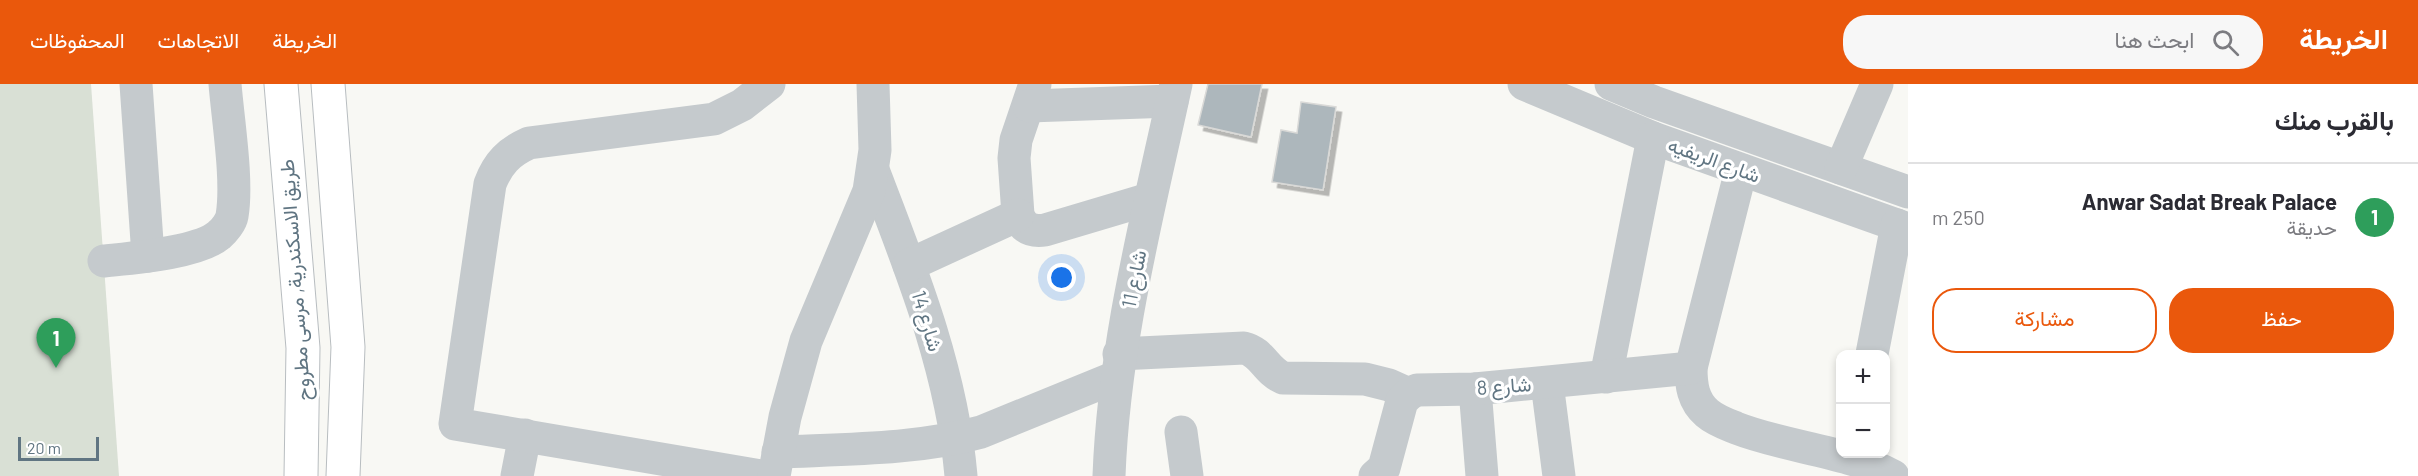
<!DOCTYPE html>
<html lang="ar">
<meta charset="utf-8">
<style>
body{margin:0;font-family:Barlow,Vazirmatn,sans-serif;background:#f7f7f7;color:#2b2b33;direction:rtl}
.controls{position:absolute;right:18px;bottom:18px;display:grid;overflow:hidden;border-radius:12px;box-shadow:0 3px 9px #0003}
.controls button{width:54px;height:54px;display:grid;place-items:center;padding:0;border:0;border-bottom:2px solid #e1e1e2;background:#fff;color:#2b2b33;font:30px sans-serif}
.scale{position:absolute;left:18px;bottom:15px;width:81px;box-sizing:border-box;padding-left:6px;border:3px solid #607582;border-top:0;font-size:16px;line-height:21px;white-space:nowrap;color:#607582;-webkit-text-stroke:4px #fff;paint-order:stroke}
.you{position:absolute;left:1062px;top:194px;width:21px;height:21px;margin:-15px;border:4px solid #fff;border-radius:50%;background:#1a73e8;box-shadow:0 0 0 9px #1a73e833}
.badge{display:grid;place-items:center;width:39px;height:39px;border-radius:50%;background:#ea580c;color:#fff;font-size:20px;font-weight:700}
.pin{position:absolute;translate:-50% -50px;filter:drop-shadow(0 2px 3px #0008)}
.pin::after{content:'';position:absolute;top:32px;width:21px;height:18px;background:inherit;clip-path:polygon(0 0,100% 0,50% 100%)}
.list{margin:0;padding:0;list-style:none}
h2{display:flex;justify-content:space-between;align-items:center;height:78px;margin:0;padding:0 24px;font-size:26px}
h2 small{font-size:20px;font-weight:400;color:#7c7c81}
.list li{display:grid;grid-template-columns:39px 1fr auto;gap:18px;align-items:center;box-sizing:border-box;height:108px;padding:0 24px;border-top:2px solid #e1e1e2}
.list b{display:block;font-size:22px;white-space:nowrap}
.list p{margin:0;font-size:20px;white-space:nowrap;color:#7c7c81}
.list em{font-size:20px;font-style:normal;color:#7c7c81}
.actions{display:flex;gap:12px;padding:18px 24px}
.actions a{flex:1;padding:14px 0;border:2px solid #ea580c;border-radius:24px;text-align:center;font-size:21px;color:#ea580c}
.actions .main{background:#ea580c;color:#fff}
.icon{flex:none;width:33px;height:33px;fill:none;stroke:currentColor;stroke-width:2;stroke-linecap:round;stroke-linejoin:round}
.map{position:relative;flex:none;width:1908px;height:392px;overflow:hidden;direction:ltr}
header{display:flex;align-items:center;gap:36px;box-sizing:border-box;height:84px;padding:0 30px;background:#ea580c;color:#fff}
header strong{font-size:28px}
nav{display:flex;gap:33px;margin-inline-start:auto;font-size:21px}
.search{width:420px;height:54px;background:#f7f7f7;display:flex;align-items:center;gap:15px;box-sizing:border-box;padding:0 21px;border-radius:24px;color:#7c7c81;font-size:22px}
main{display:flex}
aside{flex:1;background:#fff}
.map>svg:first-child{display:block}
.green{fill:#d9e0d5}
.building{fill:#adb7bc;stroke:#d9d9d7;stroke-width:1.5;filter:url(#shadow)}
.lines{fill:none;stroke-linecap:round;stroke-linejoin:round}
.major-casing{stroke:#b8bdc0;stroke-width:35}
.minor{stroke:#c5cacd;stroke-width:33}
.major{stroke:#fff;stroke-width:33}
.labels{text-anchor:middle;stroke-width:6;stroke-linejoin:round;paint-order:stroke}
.street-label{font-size:20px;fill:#607582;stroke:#fff}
</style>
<header>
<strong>الخريطة</strong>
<div class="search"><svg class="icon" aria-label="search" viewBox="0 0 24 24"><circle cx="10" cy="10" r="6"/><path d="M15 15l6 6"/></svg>ابحث هنا</div>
<nav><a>الخريطة</a><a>الاتجاهات</a><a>المحفوظات</a></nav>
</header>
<main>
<aside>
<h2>بالقرب منك<small></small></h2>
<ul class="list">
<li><span class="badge" style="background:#2e9e5b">1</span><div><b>Anwar Sadat Break Palace</b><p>حديقة</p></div><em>250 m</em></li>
</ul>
<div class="actions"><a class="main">حفظ</a><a>مشاركة</a></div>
</aside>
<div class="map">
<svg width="1908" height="392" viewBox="0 0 1908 392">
<defs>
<filter id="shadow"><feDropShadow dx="5.5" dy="5.5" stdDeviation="0" flood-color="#0004"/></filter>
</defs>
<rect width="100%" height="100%" fill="#f8f8f4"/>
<polygon class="green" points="0,0 91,0 119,392 0,392"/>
<g class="building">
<polygon points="1208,0 1262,0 1251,53 1198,41"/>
<polygon points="1301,18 1336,23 1323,106 1272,98 1281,46 1297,49"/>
</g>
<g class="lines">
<defs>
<g id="major">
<polyline points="281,0 303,264 301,392"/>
<polyline points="328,0 348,263 343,392"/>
</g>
</defs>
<use href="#major" class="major-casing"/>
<g class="minor">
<polyline points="136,0 148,172"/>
<path d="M1035 0 1016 56 1014 74 1018 131C1023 144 1031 148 1045 146L1149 115"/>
<polyline points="1524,0 1653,54 1908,145"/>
<polyline points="1611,0 1654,18 1908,108"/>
<polyline points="1029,22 1172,17"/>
<polyline points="1841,84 1877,0"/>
<path d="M873 86C911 185 952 286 961 392"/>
<path d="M1741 86 1691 284C1691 301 1693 317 1707 329 1715 336 1726 340 1736 344 1787 364 1845 366 1893 392"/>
<path d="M104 177C132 174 198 169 219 151 224 147 231 138 232 132 238 97 228 37 225 0"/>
<polyline points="909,181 1018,131"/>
<path d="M1119 270 1244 264C1262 268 1266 287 1283 294L1365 295 1389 301 1409 310"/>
<polyline points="1872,270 1897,141"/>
<polyline points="1606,293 1653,54"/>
<polyline points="1547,299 1559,392"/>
<polyline points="1475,305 1482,392"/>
<polyline points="1181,348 1187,392"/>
<path d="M778 368C846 365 916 366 981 348L1116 293"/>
<polyline points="517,392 525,351"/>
<path d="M761 392 455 340 490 100C498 79 509 68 529 59L714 35 742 21 769 0"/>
<polyline points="774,392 785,333 806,257 869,107 875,66 873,0"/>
<path d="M1109 392C1114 258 1148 130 1176 0"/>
<polyline points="1375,392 1384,384 1402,317 1409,310 1417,306 1475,305 1691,284"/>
</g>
<use href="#major" class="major"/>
</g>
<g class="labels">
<g class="street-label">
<text transform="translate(1714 76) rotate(20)" y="7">شارع الريفيه</text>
<text transform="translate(1134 195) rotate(-79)" y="7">شارع 11</text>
<text transform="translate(295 196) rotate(-94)" y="7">طريق الاسكندرية, مرسى مطروح</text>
<text transform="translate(927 237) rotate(73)" y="7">شارع 14</text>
<text transform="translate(1504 302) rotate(-4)" y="7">شارع 8</text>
</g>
</g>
</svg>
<div class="controls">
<button>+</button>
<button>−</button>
</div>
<div class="scale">20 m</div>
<div class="you"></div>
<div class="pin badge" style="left:56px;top:284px;background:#2e9e5b">1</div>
</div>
</main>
